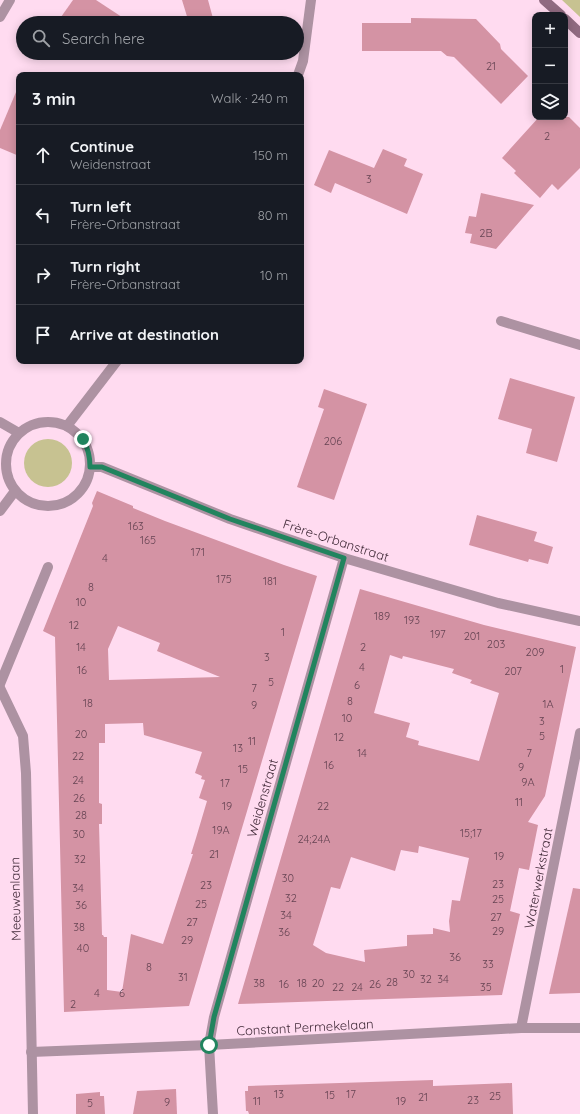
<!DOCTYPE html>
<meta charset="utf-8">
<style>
body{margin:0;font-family:Quicksand,sans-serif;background:#242831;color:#f1f3f6}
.controls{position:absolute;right:12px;top:12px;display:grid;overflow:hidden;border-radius:8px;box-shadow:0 2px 10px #0003}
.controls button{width:36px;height:36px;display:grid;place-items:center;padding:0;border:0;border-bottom:1px solid #363941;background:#171b24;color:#f1f3f6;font:20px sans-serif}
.stop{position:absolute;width:12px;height:12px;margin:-9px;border:3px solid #21845e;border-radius:50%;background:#fff}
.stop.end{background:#21845e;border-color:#fff;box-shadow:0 1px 4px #0008}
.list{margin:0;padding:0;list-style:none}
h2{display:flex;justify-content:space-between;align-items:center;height:52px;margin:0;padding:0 16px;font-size:17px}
h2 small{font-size:13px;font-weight:400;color:#9ea1a6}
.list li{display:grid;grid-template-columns:26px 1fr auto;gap:12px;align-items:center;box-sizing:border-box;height:60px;padding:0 16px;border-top:1px solid #363941}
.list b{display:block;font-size:15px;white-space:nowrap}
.list p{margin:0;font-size:13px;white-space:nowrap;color:#9ea1a6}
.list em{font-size:13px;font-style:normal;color:#9ea1a6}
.icon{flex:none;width:22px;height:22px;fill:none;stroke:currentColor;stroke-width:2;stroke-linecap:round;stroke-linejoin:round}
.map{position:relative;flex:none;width:580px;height:1114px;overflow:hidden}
.search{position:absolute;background:#171b24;box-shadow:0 2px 10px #0003;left:16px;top:16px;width:288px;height:44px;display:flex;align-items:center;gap:10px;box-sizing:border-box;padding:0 14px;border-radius:22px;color:#9ea1a6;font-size:15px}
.panel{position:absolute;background:#171b24;box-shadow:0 2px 10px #0003;left:16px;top:72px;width:288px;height:292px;border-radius:8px}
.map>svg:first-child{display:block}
.green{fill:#c7c291}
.building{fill:#d493a4;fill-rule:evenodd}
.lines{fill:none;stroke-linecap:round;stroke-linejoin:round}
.street{stroke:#ad92a2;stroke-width:10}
.secondary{stroke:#906a81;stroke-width:10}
.route{stroke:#21845e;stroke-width:5}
.labels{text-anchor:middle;stroke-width:3;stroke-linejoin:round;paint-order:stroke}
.number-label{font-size:11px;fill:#664453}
.street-label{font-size:13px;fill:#412a38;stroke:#ffdbf0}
</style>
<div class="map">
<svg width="580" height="1114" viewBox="0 0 580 1114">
<rect width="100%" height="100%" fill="#ffdbf0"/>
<g class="green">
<polygon points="562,0 580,0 580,17"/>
<circle cx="48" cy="463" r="24"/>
</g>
<g class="building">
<polygon points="73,0 96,0 131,23 70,23 61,17"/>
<polygon points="182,0 208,0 214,22 216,23 189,23"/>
<polygon points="411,18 476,19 500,44 501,49 528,76 501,104 454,57 447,56 441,51 362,51 362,23 411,23"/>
<polygon points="19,85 19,156 0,148 0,130"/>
<polygon points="539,117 569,117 580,128 580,168 558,190 552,184 540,198 514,173 516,171 502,158"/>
<polygon points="383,149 407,159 404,166 423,174 407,214 335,183 331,193 314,185 329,150 374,168"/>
<polygon points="481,193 534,205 496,249 470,243 472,234 465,233 469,216 476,217"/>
<polygon points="510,378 575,397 557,462 526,453 532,429 498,419"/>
<polygon points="324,389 367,404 334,500 297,487 324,409 318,407"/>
<path d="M97 491 133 506V508L165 521 284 565 317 576 189 1006 64 1012 55 637 43 631 93 506 92 503ZM118 626 160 643 157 651 220 677 109 680 108 649ZM143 723 144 735 202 752 195 773 202 776 201 779 205 780 199 798 207 801 196 838 191 854H193L163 944 131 934 122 992 107 990V937H104L103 935H102L99 824H102V804L99 803V743H105V724Z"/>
<polygon points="477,515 537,532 534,541 553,547 548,564 529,559 528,562 469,545"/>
<path d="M360 589 484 625 576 647 545 796 528 822 538 825 529 870 519 868 510 911 520 914 502 995 238 1004ZM390 655 402 659 403 656 454 669 452 673 472 680 470 683 499 693 479 761 418 745 419 741 406 737 410 723 374 713ZM419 846 469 858 460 901 452 900 449 921 450 932 433 928V934L407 935V946L364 950 365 962 326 953 313 945 331 887 340 889 351 857 395 871 401 850 418 853Z"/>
<polygon points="573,888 580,889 580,993 549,994"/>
<polygon points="433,1080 433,1086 512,1083 513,1114 249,1114 248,1111 246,1111 245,1091 248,1091 248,1086"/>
<polygon points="176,1089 177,1114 133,1114 137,1091"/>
<polygon points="100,1092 100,1096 104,1096 105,1114 76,1114 76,1094"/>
</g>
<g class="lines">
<g class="street">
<polyline points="0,17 10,0"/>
<polyline points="298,75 303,61 311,0"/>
<polyline points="501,321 580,345"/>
<circle cx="48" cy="464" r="42"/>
<polyline points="0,422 19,433"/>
<polyline points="67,426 117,361"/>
<polyline points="90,467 102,467 230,519 344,558 498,603 580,621"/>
<polyline points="0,511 15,491"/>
<polyline points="0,684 48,567"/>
<polyline points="0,688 23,736 26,773 33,1114"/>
<polyline points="521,1028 580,733"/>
<polyline points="31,1052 209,1045 521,1028 580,1028"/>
<polyline points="213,1114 209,1045 214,1017 344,558"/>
</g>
<g class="secondary">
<polyline points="544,0 561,15"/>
<polyline points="565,19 580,33"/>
</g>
</g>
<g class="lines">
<path class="route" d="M83 439C88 448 90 456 90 467H102L230 519 344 558 214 1017 209 1045"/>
</g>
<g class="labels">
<g class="number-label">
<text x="491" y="70">21</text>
<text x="547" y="140">2</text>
<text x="369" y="183">3</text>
<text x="486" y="237">2B</text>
<text x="333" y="445">206</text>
<text x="136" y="530">163</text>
<text x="148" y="544">165</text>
<text x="198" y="556">171</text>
<text x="105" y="562">4</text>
<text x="224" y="583">175</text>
<text x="270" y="585">181</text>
<text x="91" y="591">8</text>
<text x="81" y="606">10</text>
<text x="382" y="620">189</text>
<text x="412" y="624">193</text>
<text x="74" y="629">12</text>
<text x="283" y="636">1</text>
<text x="438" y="638">197</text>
<text x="472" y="640">201</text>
<text x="496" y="648">203</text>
<text x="81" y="651">14</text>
<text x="363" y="651">2</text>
<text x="535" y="656">209</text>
<text x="267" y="661">3</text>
<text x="362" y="671">4</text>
<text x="562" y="673">1</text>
<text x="82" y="674">16</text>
<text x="513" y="675">207</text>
<text x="271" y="686">5</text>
<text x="357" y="689">6</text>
<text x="254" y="692">7</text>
<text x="350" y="705">8</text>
<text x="88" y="707">18</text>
<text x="548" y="708">1A</text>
<text x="254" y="709">9</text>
<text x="347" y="722">10</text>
<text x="542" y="725">3</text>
<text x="81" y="738">20</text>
<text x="542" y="740">5</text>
<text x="339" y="741">12</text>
<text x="252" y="745">11</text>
<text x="238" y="752">13</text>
<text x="362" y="757">14</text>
<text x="529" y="757">7</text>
<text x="78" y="760">22</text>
<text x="329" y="769">16</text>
<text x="521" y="771">9</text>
<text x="243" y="773">15</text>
<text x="78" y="784">24</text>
<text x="528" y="786">9A</text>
<text x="225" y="787">17</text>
<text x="79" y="802">26</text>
<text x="519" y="806">11</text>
<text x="227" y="810">19</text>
<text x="323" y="810">22</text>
<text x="81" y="819">28</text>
<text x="221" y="834">19A</text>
<text x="471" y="837">15;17</text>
<text x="79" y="838">30</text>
<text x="314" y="843">24;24A</text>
<text x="214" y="858">21</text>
<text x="499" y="860">19</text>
<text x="80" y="863">32</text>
<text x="288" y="882">30</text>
<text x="498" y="888">23</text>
<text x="206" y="889">23</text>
<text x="78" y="892">34</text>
<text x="291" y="902">32</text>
<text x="498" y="903">25</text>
<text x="201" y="908">25</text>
<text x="81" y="909">36</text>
<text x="286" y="919">34</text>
<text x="496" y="921">27</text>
<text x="192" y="926">27</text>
<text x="79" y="931">38</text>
<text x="498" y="935">29</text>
<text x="284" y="936">36</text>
<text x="187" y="944">29</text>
<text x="83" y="952">40</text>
<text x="455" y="961">36</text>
<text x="488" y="968">33</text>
<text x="149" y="971">8</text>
<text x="409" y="978">30</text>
<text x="183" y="981">31</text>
<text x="426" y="983">32</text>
<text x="443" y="983">34</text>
<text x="392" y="986">28</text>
<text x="259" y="987">38</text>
<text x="302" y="987">18</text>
<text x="318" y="987">20</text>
<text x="284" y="988">16</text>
<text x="375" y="988">26</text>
<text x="338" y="991">22</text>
<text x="357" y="991">24</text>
<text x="486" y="991">35</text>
<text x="97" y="997">4</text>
<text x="122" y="997">6</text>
<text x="73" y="1008">2</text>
<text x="279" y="1098">13</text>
<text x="351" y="1098">17</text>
<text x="330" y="1099">15</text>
<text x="495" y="1100">25</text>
<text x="423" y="1101">21</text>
<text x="473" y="1104">23</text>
<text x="257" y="1105">11</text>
<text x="401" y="1105">19</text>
<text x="167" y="1106">9</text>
<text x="90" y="1107">5</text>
</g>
<g class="street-label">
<text transform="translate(336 540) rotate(18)" y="5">Frère-Orbanstraat</text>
<text transform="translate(262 798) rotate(-74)" y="5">Weidenstraat</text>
<text transform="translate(538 878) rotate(-79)" y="5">Waterwerkstraat</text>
<text transform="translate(15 899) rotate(-91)" y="5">Meeuwenlaan</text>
<text transform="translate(305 1027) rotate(-3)" y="5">Constant Permekelaan</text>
</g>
</g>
</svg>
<div class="controls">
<button>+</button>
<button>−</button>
<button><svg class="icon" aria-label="layers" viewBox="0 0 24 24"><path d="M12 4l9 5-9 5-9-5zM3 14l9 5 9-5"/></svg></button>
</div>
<div class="stop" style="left:209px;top:1045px"></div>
<div class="stop end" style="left:83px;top:439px"></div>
<div class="search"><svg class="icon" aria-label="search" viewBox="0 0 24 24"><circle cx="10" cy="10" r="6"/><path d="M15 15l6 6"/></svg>Search here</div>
<section class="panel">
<h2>3 min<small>Walk · 240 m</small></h2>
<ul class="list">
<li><svg class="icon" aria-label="ahead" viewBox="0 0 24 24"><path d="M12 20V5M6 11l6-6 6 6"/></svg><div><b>Continue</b><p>Weidenstraat</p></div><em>150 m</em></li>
<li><svg class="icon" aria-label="left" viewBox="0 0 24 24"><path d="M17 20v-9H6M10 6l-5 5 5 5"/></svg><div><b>Turn left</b><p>Frère-Orbanstraat</p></div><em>80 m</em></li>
<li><svg class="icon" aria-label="right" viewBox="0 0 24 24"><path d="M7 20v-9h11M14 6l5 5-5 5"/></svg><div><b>Turn right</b><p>Frère-Orbanstraat</p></div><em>10 m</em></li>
<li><svg class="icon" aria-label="arrive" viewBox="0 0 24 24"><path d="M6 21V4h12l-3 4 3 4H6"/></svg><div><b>Arrive at destination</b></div></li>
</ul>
</section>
</div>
